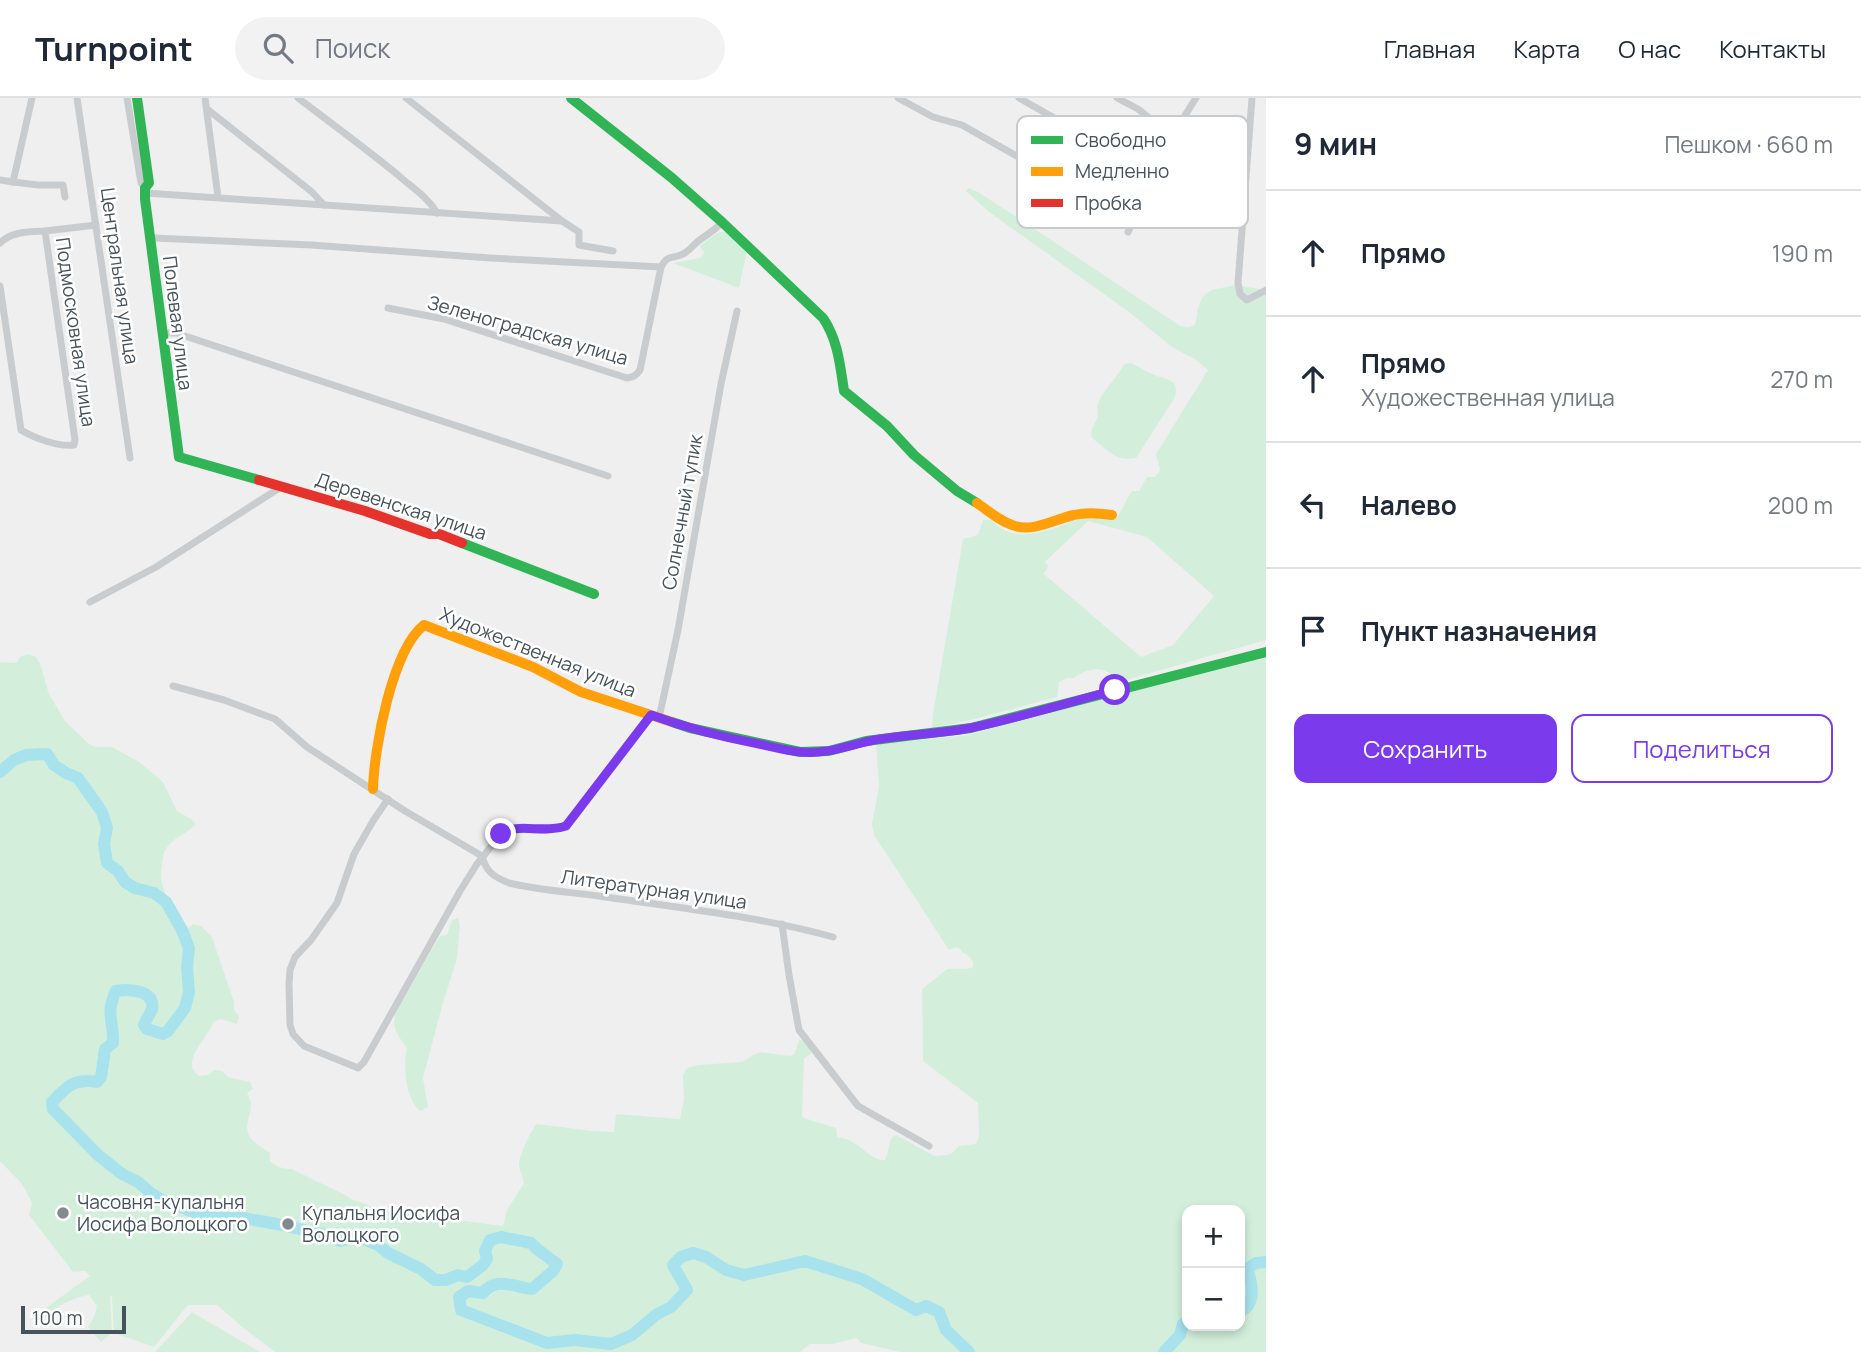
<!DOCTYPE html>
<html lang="ru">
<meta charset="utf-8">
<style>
body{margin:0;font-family:Manrope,sans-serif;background:#f2f2f3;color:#1f2937}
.controls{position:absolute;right:21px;bottom:21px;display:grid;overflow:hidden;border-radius:14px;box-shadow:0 4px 10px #0003}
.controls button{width:63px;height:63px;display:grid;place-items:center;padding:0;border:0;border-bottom:2px solid #e0e1e3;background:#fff;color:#1f2937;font:35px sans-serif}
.scale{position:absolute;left:21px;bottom:18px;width:105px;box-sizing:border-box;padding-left:7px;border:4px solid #46535c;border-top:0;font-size:19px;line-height:24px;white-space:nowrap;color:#46535c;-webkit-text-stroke:5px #fff;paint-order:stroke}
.stop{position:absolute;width:21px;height:21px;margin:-16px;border:5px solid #7c3aed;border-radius:50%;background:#fff}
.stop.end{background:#7c3aed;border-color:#fff;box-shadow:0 2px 7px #0008}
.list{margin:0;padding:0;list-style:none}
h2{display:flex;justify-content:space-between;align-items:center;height:91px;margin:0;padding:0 28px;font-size:30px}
h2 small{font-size:23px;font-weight:400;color:#747a83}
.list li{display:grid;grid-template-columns:46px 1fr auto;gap:21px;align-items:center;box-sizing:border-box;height:126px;padding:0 28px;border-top:2px solid #e0e1e3}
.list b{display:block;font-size:26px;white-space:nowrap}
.list p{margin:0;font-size:23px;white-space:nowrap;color:#747a83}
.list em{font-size:23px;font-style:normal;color:#747a83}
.actions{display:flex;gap:14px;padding:21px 28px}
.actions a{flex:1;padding:16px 0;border:2px solid #7c3aed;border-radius:14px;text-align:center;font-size:24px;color:#7c3aed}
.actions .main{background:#7c3aed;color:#fff}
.icon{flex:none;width:38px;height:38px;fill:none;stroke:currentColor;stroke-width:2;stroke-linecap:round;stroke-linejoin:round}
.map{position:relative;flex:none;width:1266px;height:1254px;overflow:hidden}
header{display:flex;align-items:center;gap:42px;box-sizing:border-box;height:98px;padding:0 35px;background:#fff;border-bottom:2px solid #e0e1e3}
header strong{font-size:33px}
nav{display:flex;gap:38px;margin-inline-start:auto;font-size:24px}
.search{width:490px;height:63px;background:#f2f2f3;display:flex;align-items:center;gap:18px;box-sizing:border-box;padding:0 24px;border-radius:38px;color:#747a83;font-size:26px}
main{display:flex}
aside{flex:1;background:#fff}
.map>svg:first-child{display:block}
.green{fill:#d3efdc;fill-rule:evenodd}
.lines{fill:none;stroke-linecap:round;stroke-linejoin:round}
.river{stroke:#a8e2ed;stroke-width:12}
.street{stroke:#c9ccce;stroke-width:7}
.fast{stroke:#30b455;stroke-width:10}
.slow{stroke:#ff9f0a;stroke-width:10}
.jam{stroke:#e5322d;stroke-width:10}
.route{stroke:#7c3aed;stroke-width:9}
.poi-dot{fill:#828a8f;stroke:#fff;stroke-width:2.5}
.labels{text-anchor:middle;stroke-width:5;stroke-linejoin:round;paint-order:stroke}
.street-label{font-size:19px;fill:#46535c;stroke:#fff}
.poi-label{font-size:19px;fill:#46535c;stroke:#fff;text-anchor:start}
.key{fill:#fff;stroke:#c8cbce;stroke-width:2}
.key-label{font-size:19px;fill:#46535c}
</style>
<header>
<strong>Turnpoint</strong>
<div class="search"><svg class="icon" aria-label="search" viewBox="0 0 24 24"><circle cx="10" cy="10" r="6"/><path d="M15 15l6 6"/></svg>Поиск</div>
<nav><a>Главная</a><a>Карта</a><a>О нас</a><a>Контакты</a></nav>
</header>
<main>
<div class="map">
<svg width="1266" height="1254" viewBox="0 0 1266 1254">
<rect width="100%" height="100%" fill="#f0efef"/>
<g class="green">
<path d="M969 90 978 94 1018 120 1180 228 1188 229 1195 227 1198 210 1201 202 1205 196 1212 192 1235 187 1266 192V542L1123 583H1115C1108 566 1086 570 1074 580H1067L1059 584 1057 599 971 622 932 630 933 616 963 441 978 437 983 422H991C1017 451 1058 428 1086 419L1094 418 1115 421C1123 413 1125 402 1132 393H1139L1147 379H1155L1160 372 1156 356 1208 272 1196 262 1172 249 1129 214 989 114 966 93ZM1088 423 1147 439 1214 498 1173 547 1141 559 1044 476 1048 468 1045 464Z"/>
<path d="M720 134H727L747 153 739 190 673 165 700 160 704 155 700 148C706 143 712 138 720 134Z"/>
<path d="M1131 265C1138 268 1145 273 1152 276 1165 282 1182 280 1174 301L1136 360C1115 364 1108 352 1092 340 1090 329 1094 329 1097 320 1099 314 1096 309 1099 303 1105 290 1117 280 1124 266Z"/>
<path d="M28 556 36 559 40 565 49 596 65 623 89 646 96 649H112L139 664 163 684 177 713 191 721 196 726C187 736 173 739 166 751 163 755 163 761 162 767 157 793 174 810 188 831L193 826 201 828 212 839 234 904V912L239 918 237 926 221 921 213 924C208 941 179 963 199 978L208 977 214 972 222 973 228 979 250 984 253 991 247 995C257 1011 244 1021 248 1035 250 1043 263 1050 270 1055V1063C277 1069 282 1071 292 1071L347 1098C356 1106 366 1103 374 1111L503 1128 507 1112 524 1085C523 1079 520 1073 519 1068 518 1060 531 1031 537 1026L592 1033 614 1034 616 1016 680 1021 684 1001 683 978 686 971 690 969 698 967 742 964 753 957 761 954 790 958 794 957 799 942H803L810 951 811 956 804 960 802 1017 804 1020 836 1030 837 1039C843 1040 849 1041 854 1045 865 1051 871 1062 885 1062 890 1053 887 1041 896 1037L934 1058 947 1057 951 1056 959 1048 976 1046 979 1038 978 1005 923 963 922 891 947 871C956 869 964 873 973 869 974 860 968 858 962 854L960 851 956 849 949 852 874 737 872 726 879 688 876 646 968 637 1074 608 1266 560V1254H900L861 1245 857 1240 833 1246H810L800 1254H275L242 1229 217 1207H188L154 1249 114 1235 112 1199 110 1198 112 1235 101 1244 88 1229 94 1219 97 1208 89 1197C79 1198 59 1206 53 1214 50 1218 49 1221 46 1223L40 1214 90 1178 85 1173 73 1174 29 1117 32 1105 22 1086 0 1063V564L16 565 20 559ZM1187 1112H1240V1228H1187Z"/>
<path d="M458 820 460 827 457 860 442 908 423 980 428 1009 420 1013C405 1000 403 969 407 950 398 938 392 931 395 915L440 838 447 837 452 822Z"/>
<polygon points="192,1214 260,1254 155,1254"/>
</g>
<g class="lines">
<g class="river">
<path d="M0 674 14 662 26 657 47 656 54 667 66 675 78 680 102 714 107 730 104 746 107 765 118 773 125 784 135 790 154 795 166 804 182 832 189 850 187 869 189 894 185 910 168 933 163 936 147 931 144 927C146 922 150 916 152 911 156 891 127 891 116 893 105 915 114 924 113 945L105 951 101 979 97 984C75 980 67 988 52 1004L53 1011 98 1057 122 1076 138 1084 152 1096 166 1104 177 1107 193 1114 222 1120H243L277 1126 327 1137 340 1143 358 1139 378 1147 388 1155 421 1171 435 1182H446L458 1177 467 1179 483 1167 487 1161 485 1153 490 1142 501 1139 531 1145 537 1151 557 1166 553 1173 532 1191C514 1189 496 1178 483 1195L468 1193 459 1199 461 1212 547 1245 575 1242 611 1246 632 1237 657 1216 671 1209 687 1192 673 1167 681 1159 693 1155 706 1159 726 1172 744 1177 805 1163 862 1181 916 1212 926 1208 939 1214 946 1232 969 1254"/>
<path d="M1240 1214C1258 1204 1251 1187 1248 1170L1256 1165 1266 1164"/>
<polyline points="1164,1254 1180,1237 1183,1226 1187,1223"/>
</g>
<g class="street">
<polyline points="32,0 13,84 38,87 63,87 65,99"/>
<polyline points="77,0 130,360"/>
<polyline points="127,0 141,85 145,90"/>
<polyline points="205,0 218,99"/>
<path d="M298 0C331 25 365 50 398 77 411 89 428 99 437 115"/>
<polyline points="406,0 562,123"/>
<polyline points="898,0 933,19 962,27 1087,98 1095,98 1118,62"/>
<path d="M1019 0 1079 34 1118 62C1132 49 1156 51 1172 38L1138 11 1117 0"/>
<polyline points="1252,0 1238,185 1240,196 1247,202 1266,192"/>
<polyline points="207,11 312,94 324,107"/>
<polyline points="0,82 13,84"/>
<polyline points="145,95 562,123 579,134 579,147 613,153"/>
<polyline points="1128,134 1172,38 1196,0"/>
<polyline points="154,140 311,147 490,160 661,169"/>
<path d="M0 145C12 133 29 134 45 133"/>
<path d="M0 188 21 332C34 340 58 349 74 347L75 342 45 133 96 127"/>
<path d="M388 210 444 221 627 280C633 279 636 278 640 272L661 169C669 155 672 162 683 156 689 153 692 149 696 145 705 137 715 133 722 124"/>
<polyline points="162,235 176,235 608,378"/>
<polyline points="90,504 156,469 281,389"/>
<path d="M173 588 224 602 275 621 307 649 405 713 482 758C486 774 494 779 509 785 538 792 569 794 599 798 678 810 757 818 833 839"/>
<polyline points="659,620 678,532 721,286 737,213"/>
<polyline points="388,701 373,723 354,756 337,805 311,842 295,859 290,872 289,886 290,927 293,936 304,948 358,970 364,964 460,793 477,766 501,736 511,731 546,732 566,728 651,617"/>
<polyline points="782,826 789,877 799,932 858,1008 929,1048"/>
</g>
<g class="fast">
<polyline points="137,0 149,85 145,90 145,101 179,359 259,382"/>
<path d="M571 0 672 80 722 124 823 220C838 242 840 267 844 293L887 328 914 357 957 393 977 405"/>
<polyline points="462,445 594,496"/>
<polyline points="672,624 690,630 800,654 829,653 866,643 971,630 1266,554"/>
</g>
<g class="slow">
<path d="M977 405C988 413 1001 424 1015 428 1034 434 1055 421 1074 417 1086 414 1099 415 1112 417"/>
<path d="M373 691C374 651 392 552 424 527L533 569 581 594 672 624"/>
</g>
<polyline class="jam" points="259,382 365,413 430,436 439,436 462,445"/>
</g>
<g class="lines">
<path class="route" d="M501 736C517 724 543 736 566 728L651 617C687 630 722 639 759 646 773 649 787 653 801 654 828 657 854 645 880 641 910 636 940 636 970 630 1018 620 1067 605 1115 592"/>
</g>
<g class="poi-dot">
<circle cx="63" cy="1115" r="7"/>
<circle cx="288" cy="1126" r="7"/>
</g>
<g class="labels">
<g class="street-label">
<text transform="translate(120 178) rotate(82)" y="7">Центральная улица</text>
<text transform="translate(178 225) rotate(83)" y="7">Полевая улица</text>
<text transform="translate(528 232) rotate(16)" y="7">Зеленоградская улица</text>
<text transform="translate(76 234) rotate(82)" y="7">Подмосковная улица</text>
<text transform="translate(401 408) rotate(18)" y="7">Деревенская улица</text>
<text transform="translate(682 414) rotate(-80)" y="7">Солнечный тупик</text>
<text transform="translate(538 554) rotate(22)" y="7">Художественная улица</text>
<text transform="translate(654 791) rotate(8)" y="7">Литературная улица</text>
</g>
<g class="poi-label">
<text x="77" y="1111">Часовня-купальня<tspan x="77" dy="22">Иосифа Волоцкого</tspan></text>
<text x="302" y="1122">Купальня Иосифа<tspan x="302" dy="22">Волоцкого</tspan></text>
</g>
</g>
<rect x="1017" y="18" width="231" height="112" rx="10" class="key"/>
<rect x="1031" y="38" width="32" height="8" fill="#30b455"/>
<rect x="1031" y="69" width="32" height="9" fill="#ff9f0a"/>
<rect x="1031" y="101" width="32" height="8" fill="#e5322d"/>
<g class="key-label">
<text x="1075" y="49">Свободно</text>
<text x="1075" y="80">Медленно</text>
<text x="1075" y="112">Пробка</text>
</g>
</svg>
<div class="controls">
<button>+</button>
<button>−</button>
</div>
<div class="scale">100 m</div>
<div class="stop" style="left:1115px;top:592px"></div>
<div class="stop end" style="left:501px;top:736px"></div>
</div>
<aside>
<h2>9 мин<small>Пешком · 660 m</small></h2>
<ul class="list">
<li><svg class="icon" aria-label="ahead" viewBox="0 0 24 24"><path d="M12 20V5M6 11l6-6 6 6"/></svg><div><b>Прямо</b></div><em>190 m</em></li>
<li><svg class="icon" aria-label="ahead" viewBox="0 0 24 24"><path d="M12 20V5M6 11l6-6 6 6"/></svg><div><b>Прямо</b><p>Художественная улица</p></div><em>270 m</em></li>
<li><svg class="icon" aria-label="left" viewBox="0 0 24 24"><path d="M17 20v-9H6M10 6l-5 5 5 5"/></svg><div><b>Налево</b></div><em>200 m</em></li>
<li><svg class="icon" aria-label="arrive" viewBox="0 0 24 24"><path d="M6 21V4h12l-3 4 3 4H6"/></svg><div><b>Пункт назначения</b></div></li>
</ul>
<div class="actions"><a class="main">Сохранить</a><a>Поделиться</a></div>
</aside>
</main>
